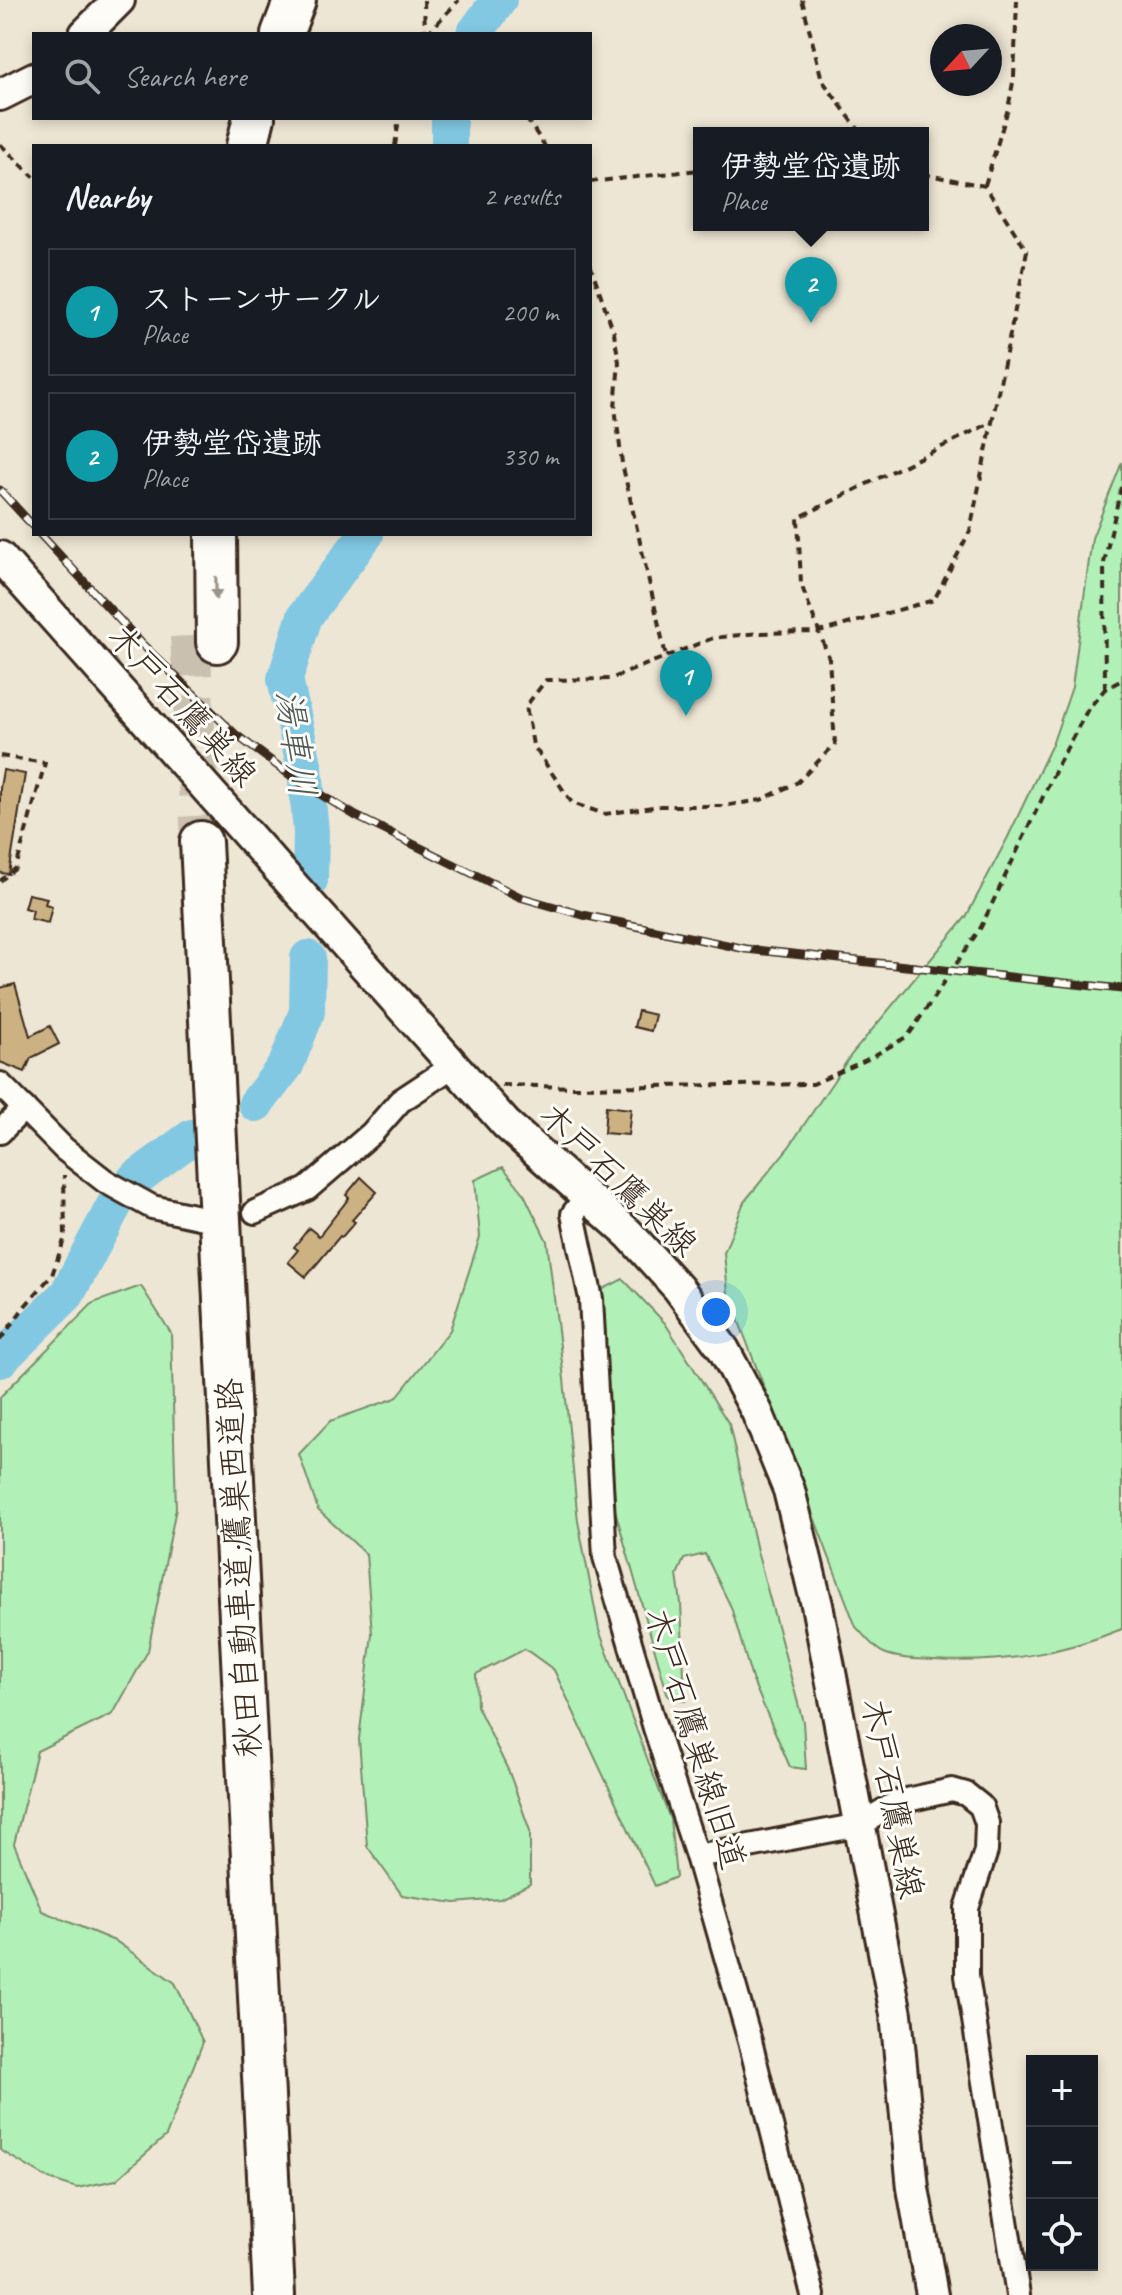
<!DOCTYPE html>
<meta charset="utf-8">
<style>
body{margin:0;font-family:Caveat,"Klee One",sans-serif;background:#242831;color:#f1f3f6}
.controls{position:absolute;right:24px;bottom:24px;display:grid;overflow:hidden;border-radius:0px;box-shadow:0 4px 12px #0003}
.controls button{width:72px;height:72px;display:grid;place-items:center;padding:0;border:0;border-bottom:2px solid #363941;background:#171b24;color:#f1f3f6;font:40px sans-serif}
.compass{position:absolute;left:930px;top:24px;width:72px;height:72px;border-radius:50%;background:#171b24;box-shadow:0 4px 12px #0003;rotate:244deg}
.you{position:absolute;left:716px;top:1312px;width:28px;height:28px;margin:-20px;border:6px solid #fff;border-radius:50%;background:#1a73e8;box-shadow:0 0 0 12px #1a73e833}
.badge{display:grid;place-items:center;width:52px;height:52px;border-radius:50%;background:#1a73e8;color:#fff;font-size:26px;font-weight:700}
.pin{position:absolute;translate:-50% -66px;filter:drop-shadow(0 2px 4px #0008)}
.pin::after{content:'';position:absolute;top:42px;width:28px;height:24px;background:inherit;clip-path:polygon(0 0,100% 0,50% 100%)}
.popup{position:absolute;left:693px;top:127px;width:236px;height:104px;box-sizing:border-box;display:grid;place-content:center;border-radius:0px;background:#171b24;filter:drop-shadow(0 2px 6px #0005);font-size:26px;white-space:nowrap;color:#9ea1a6}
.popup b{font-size:30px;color:#f1f3f6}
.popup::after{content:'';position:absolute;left:50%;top:100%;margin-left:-16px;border:16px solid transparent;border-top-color:#171b24}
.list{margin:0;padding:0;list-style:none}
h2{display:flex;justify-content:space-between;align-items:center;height:104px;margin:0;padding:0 32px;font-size:34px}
h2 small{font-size:26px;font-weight:400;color:#9ea1a6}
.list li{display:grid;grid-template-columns:52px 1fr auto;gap:24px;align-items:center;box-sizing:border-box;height:128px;margin:0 16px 16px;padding:0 16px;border:2px solid #363941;border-radius:0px}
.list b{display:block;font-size:30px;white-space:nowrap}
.list p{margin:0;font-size:26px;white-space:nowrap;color:#9ea1a6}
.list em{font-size:26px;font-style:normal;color:#9ea1a6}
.icon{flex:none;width:44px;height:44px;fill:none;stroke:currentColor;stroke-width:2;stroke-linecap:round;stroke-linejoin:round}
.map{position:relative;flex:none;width:1122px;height:2295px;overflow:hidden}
.search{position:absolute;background:#171b24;box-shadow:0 4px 12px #0003;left:32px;top:32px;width:560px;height:88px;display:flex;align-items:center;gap:20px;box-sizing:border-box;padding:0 28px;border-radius:0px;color:#9ea1a6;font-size:30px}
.panel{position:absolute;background:#171b24;box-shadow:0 4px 12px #0003;left:32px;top:144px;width:560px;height:392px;border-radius:0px}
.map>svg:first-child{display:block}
.green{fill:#b1f0b7;stroke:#768d6a;stroke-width:2}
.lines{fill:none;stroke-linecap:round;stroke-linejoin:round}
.river{stroke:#82c8e3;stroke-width:36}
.building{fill:#ccb283;stroke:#3b2a1e;stroke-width:2}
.highway-tunnel{stroke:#cac0b0;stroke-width:40;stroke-dasharray:40 20;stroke-linecap:butt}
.street-casing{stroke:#3b2a1e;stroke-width:28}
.secondary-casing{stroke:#3b2a1e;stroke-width:36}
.highway-casing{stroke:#3b2a1e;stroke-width:46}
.path{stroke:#3b2a1e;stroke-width:4;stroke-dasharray:8 6;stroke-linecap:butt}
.street{stroke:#fdfcf7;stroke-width:22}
.secondary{stroke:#fdfcf7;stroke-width:30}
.highway{stroke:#fdfcf7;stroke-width:40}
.rail-casing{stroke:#3b2a1e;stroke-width:9}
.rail{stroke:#fdfcf7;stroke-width:6;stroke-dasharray:18;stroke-linecap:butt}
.oneway{fill:#9c938a}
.labels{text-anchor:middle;stroke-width:6;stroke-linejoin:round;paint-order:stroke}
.street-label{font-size:34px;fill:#3b2a1e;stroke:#fdfcf7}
.water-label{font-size:36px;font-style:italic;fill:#505959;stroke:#fdfcf7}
</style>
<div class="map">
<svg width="1122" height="2295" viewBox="0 0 1122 2295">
<rect width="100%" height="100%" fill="#eee6d4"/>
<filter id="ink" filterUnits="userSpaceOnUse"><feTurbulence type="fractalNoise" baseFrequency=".0125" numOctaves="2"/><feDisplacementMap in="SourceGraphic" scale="16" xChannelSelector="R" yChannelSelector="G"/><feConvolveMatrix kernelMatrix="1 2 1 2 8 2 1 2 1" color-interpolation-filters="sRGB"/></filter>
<g filter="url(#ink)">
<g class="green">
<path d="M1122 462V1629C1060 1654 1000 1664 933 1660 917 1659 898 1659 884 1653 874 1649 864 1635 856 1627L728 1293 724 1253 744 1202 789 1147 851 1055 966 917 1008 837 1053 742 1072 687 1092 538Z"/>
<polygon points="503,1167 523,1192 547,1241 564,1379 578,1521 599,1630 670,1819 676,1877 655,1886 554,1670 525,1649 476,1674 477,1706 509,1772 530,1831 530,1884 500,1899 455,1903 402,1895 367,1846 359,1739 372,1634 366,1554 318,1510 299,1454 330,1421 396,1398 450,1330 480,1237 475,1180"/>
<polygon points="623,1279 665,1323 729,1424 757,1551 803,1722 806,1769 790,1767 752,1679 731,1607 705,1554 684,1559 677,1575 681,1603 685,1701 668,1696 615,1510 603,1289"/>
<polygon points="141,1286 171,1333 176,1508 148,1651 113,1714 37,1751 14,1844 42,1911 117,1942 175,1983 203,2042 166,2136 116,2180 77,2188 49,2179 0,2150 0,1397 93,1303"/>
</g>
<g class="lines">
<g class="river">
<polyline points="474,34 499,0"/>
<polyline points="449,146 449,118"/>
<polyline points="310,880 311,832 305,769 285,679 305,616 366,534"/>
<polyline points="256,1104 286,1065 307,1012 308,958"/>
<polyline points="0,1360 67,1294 116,1202 135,1179 192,1137"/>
</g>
</g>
<g class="building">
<polygon points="3,770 25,774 9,874 0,873 0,788"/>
<polygon points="28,894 47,898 45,904 52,906 48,923 31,919 33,910 24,908"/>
<polygon points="15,984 30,1036 50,1026 59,1044 31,1058 25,1072 0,1062 0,988"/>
<polygon points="638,1011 655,1015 651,1031 634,1027"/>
<polygon points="606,1106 631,1109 628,1135 604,1133"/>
<polygon points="361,1177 377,1192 352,1220 355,1222 342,1237 340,1236 306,1277 288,1262 298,1250 294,1247 309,1228 319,1236 349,1198 346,1195"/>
</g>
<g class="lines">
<polyline class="highway-tunnel" points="190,636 201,842"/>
<defs>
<g id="street">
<polyline points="0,1084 64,1149 105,1181 152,1207 203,1218"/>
<polyline points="0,1132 24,1108"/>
<polyline points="587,1196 573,1214 591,1299 605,1557 655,1728 697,1856 750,2041 813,2295"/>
<polyline points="255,1212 307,1189 372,1133 400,1101 453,1066"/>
<polyline points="697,1856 859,1825 898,1802 952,1790 966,1794 981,1806 987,1823 986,1851 967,1908 967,1976 1018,2295"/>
</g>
<g id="secondary">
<polyline points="85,34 119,0"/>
<polyline points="0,95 34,78"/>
<polyline points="0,557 506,1124 629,1234 679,1289 724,1350 757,1412 789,1490 817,1605 896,2014 913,2188 932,2295"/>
</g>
<g id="highway">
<polyline points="282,34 295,0"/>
<polyline points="247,146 254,118"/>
<polyline points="216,534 217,642"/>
<polyline points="201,842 274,2295"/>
</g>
</defs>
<use href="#street" class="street-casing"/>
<use href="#secondary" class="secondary-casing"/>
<use href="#highway" class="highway-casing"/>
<g class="path">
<polyline points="424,0 425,34"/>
<polyline points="802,0 822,80 861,133"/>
<polyline points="427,34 459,0"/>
<polyline points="526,118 545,146"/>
<polyline points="0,144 34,177"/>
<polyline points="395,146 399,118"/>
<polyline points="923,174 985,186 1027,251 992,422 798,518 801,584 829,658 835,744 798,782 761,800 723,806 660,806 605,814 572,803 533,745 526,706 546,680 610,679 713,638 759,633 819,632 934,600 970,531 992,422"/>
<polyline points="590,182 699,170"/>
<polyline points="985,185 1008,109 1014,77 1017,0"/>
<polyline points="590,264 614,333 619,362 615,407 622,463 666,656"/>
<polyline points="1105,689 1104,563 1122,483"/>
<polyline points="0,756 45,763 16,868 0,881"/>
<polyline points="502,1085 574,1087 813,1084 866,1060 908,1036 981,927 1059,763 1088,709 1105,689 1122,680"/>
<polyline points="0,1340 25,1306 52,1275 65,1237 64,1175"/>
</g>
<use href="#street" class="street"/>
<use href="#secondary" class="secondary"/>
<use href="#highway" class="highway"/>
<defs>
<g id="rail">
<polyline points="0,490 34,527"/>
<polyline points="40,534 143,645 235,734 294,778 356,816 520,897 583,915 746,949 1122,989"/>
</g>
</defs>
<use href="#rail" class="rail-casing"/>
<use href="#rail" class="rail"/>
</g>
<defs><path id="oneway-solid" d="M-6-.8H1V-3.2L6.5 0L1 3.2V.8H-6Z" transform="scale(2)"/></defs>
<use class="oneway" href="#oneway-solid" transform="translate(216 588) rotate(89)"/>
</g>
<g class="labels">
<g class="street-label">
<text transform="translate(183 705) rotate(48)" y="12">木戸石鷹巣線</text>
<text transform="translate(619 1179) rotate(44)" y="12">木戸石鷹巣線</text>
<text transform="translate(238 1568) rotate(-93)" y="12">秋田自動車道;鷹巣西道路</text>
<text transform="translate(696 1738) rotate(73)" y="12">木戸石鷹巣線旧道</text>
<text transform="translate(893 1798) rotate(79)" y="12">木戸石鷹巣線</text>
</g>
<g class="water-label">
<text transform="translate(297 743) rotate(82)" y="13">湯車川</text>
</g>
</g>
</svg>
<div class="controls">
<button>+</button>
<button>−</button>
<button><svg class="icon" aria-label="locate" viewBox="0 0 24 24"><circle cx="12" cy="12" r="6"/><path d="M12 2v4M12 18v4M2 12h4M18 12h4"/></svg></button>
</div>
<svg class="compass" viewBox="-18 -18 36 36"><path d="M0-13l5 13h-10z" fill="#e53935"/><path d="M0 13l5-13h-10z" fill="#9ea1a6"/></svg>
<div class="you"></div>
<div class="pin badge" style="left:686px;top:716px;background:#0f9aa8">1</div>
<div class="pin badge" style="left:811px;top:323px;background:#0f9aa8">2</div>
<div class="popup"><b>伊勢堂岱遺跡</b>Place</div>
<div class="search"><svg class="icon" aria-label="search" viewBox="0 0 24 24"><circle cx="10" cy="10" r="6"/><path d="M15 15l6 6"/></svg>Search here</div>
<section class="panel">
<h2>Nearby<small>2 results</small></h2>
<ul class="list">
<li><span class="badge" style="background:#0f9aa8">1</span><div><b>ストーンサークル</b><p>Place</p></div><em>200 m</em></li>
<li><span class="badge" style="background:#0f9aa8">2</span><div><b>伊勢堂岱遺跡</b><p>Place</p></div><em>330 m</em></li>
</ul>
</section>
</div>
